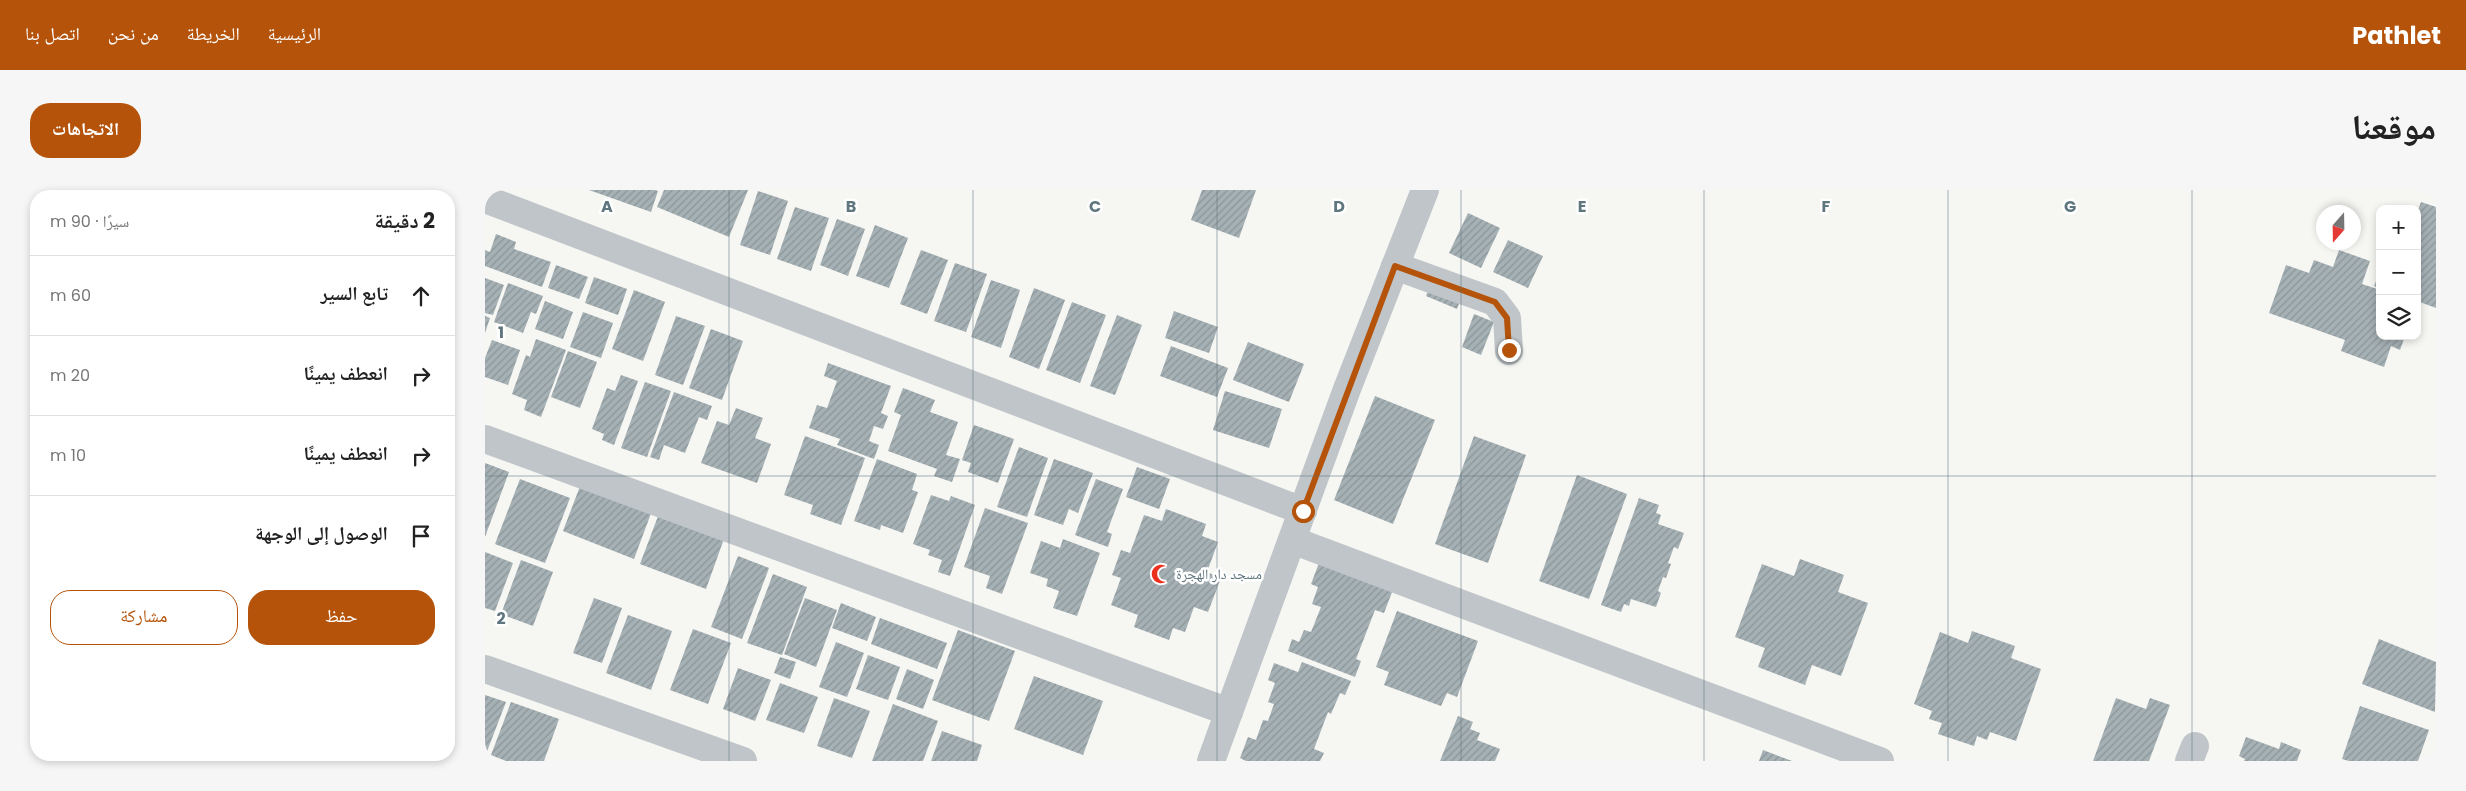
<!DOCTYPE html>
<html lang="ar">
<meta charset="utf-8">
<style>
body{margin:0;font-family:Poppins,"Noto Naskh Arabic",sans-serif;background:#f6f6f6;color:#222;direction:rtl}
.controls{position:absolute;right:15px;top:15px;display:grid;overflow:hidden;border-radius:10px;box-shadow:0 2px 8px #0003}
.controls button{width:45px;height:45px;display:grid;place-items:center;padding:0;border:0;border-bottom:1px solid #e0e0e0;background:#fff;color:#222;font:25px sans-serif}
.compass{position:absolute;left:1831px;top:15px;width:45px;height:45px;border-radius:50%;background:#fff;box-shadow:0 2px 8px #0003;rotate:200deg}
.stop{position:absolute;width:15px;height:15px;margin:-11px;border:4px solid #b45309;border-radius:50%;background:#fff}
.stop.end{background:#b45309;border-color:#fff;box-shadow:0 1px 5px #0008}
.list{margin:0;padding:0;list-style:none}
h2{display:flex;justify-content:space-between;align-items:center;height:65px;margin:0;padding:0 20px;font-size:21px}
h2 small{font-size:16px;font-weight:400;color:#767676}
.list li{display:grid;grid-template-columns:32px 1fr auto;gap:15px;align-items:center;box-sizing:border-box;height:80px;padding:0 20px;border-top:1px solid #e0e0e0}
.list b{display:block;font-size:19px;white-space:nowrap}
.list em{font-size:16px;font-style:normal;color:#767676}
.actions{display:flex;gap:10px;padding:15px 20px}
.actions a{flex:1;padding:11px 0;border:1px solid #b45309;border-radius:20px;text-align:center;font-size:18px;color:#b45309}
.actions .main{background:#b45309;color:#fff}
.icon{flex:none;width:28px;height:28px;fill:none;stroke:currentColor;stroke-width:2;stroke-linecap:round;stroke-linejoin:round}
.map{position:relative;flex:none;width:1951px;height:571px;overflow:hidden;direction:ltr;border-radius:20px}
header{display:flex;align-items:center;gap:30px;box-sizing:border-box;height:70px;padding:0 25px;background:#b45309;color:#fff}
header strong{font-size:24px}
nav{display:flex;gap:28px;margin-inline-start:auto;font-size:18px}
.intro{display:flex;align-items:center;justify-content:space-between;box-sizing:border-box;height:120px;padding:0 30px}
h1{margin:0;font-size:35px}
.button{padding:12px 22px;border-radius:20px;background:#b45309;color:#fff;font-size:18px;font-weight:700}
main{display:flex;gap:30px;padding:0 30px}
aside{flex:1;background:#fff;border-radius:20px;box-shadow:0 2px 8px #0003}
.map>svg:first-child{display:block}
.building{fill:url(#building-hatch)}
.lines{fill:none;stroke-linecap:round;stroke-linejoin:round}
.minor{stroke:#bfc5c8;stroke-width:28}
.route{stroke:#b45309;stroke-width:6}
.grid{fill:none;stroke:#60767f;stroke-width:1;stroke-opacity:0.55}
.labels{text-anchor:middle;stroke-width:5;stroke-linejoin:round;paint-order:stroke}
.poi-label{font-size:14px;fill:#60767f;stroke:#fff;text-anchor:start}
.grid-label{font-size:16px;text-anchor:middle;font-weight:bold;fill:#60767f;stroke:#fff;stroke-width:5;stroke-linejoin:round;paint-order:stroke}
</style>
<header>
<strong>Pathlet</strong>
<nav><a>الرئيسية</a><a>الخريطة</a><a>من نحن</a><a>اتصل بنا</a></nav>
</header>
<div class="intro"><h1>موقعنا</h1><a class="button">الاتجاهات</a></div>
<main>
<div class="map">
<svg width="1951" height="571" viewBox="0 0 1951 571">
<defs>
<pattern id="building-hatch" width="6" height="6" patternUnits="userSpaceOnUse" patternTransform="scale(1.25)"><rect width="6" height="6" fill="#a6b1b5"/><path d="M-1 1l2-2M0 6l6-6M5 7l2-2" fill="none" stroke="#8b9598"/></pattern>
</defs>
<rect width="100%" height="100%" fill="#f6f6f3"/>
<g class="building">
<polygon points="104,0 170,0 173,1 166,22"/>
<polygon points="179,0 263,0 244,47 172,17"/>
<polygon points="717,0 771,0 754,48 706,30"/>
<polygon points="273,1 303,11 285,65 255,55"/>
<polygon points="1936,12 1951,17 1951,118 1932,111 1932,23"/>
<polygon points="310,17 344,28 326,81 292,69"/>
<polygon points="983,23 1015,38 996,78 964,63"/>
<polygon points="352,29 380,39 363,86 335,75"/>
<polygon points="390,35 423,48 404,98 371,86"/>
<polygon points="11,44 31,52 29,59 66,72 57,97 0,76 0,60 5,62"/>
<polygon points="1023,50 1058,66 1043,98 1008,82"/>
<polygon points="436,60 463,70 442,124 415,114"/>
<polygon points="1854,60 1885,71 1877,94 1895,100 1895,146 1920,146 1915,160 1906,156 1899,177 1856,161 1860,150 1784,123 1801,75 1824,83 1829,70 1848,77"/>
<polygon points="470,73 502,84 481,142 449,131"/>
<polygon points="71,75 103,87 94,109 63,98"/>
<polygon points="1895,82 1895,98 1889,96"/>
<polygon points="109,87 142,99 133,125 100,113"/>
<polygon points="0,88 19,95 8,125 0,123"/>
<polygon points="506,90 535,100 516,158 486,147"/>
<polygon points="947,90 978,103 972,119 941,106"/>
<polygon points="23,93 58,106 51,124 46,122 38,143 9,132"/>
<polygon points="549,98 580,110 554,179 524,167"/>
<polygon points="149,100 180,112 158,171 127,159"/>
<polygon points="60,111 88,122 78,149 50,139"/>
<polygon points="587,112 621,125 595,193 561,180"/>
<polygon points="689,121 733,137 724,163 680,148"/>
<polygon points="98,122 128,133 116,168 85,157"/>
<polygon points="989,124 1009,132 996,165 977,157"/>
<polygon points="632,125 657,135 630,205 605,196"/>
<polygon points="0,126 5,128 0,143"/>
<polygon points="191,126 220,136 198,195 170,185"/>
<polygon points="226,139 258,151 237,210 204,198"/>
<polygon points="51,149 81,160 56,227 39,220 42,210 27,204 41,165 45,167"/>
<polygon points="7,150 35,160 23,195 0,187 0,168"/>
<polygon points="763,152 819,174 804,212 748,190"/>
<polygon points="686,156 743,178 732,207 675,186"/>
<polygon points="83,161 112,172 95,218 66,207"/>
<polygon points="343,173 406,196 396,223 403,226 398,239 389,236 384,251 394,255 389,269 352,255 355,249 324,238 332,215 342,218 352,191 339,186"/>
<polygon points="136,185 153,191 129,255 117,250 119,244 107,239 122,198 130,201"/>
<polygon points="160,192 186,201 162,267 136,258"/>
<polygon points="418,198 450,210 445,222 473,232 461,265 475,269 467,292 449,286 452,279 403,261 416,225 409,222"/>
<polygon points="740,201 797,219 784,258 728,240"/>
<polygon points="189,202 227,216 222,230 214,227 200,263 179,255 174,270 165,267"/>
<polygon points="890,206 950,230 908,334 849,310"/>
<polygon points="251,218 278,228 270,248 286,254 272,293 216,273 232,231 244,235"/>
<polygon points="489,235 529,249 513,293 483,282 486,273 477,270"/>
<polygon points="320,246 380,268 356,335 325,324 328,315 299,305"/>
<polygon points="989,246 1041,265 1003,373 950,354"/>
<polygon points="534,257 563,268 542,327 512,317"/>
<polygon points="392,269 432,284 427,300 433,302 418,343 396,335 395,340 369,331"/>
<polygon points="569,269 608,283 593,323 584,319 578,335 549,325"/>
<polygon points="0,273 24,282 0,347"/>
<polygon points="652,277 685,289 674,319 641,307"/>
<polygon points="1092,285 1142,304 1104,409 1054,391"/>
<polygon points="35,289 85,308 60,373 10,354"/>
<polygon points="611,289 638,299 622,342 627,344 623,357 590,345"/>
<polygon points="97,291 168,318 149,369 78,341"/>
<polygon points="446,305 464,311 466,306 490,315 465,386 453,382 457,370 443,365 445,360 428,354"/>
<polygon points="1154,308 1174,315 1171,323 1176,325 1173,334 1199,343 1193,359 1189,357 1183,373 1186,374 1181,388 1178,387 1173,401 1176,403 1171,417 1146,409 1144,416 1139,414 1136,422 1116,415"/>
<polygon points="500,318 543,333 517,404 501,398 505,386 479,377"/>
<polygon points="681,319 721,334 717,346 733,352 722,382 736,388 723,422 709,417 700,442 688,438 684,450 649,437 653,425 626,415 636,388 627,385 636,360 645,363 659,325 677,331"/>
<polygon points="175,321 240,346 221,399 155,374"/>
<polygon points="578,349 615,363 592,426 568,418 574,401 561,396 563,389 545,383 556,351 575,358"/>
<polygon points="0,362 28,373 10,421 0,418"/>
<polygon points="253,366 284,378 257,449 226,437"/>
<polygon points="1315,369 1359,385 1353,402 1383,413 1356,486 1327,475 1320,495 1273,477 1280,458 1250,447 1277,374 1309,386"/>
<polygon points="36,370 68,382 48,436 16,424"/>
<polygon points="834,373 909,397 899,423 890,420 871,469 876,471 870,487 803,461 807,449 814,452 819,440 826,442 836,417 827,414 833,397 826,394"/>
<polygon points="288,384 322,397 297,465 262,453"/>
<polygon points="109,408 137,418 117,473 88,463"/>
<polygon points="320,408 352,420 331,477 299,464"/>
<polygon points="356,413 391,427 382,451 347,438"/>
<polygon points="912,421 993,451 972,507 962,503 956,516 899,495 904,482 891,477"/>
<polygon points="143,425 187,441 166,500 121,483"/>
<polygon points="395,428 462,453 452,479 386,454"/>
<polygon points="208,439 246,453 223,514 185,500"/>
<polygon points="473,440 530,461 504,531 447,510"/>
<polygon points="1487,441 1530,456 1526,468 1556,479 1531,551 1505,542 1502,550 1492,546 1489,556 1453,544 1457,533 1444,529 1447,521 1429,514 1455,442 1483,453"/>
<polygon points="1894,449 1951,472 1950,522 1877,494"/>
<polygon points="351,452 379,463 362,507 334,497"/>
<polygon points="383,465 415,477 403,510 371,499"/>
<polygon points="295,467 311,472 305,489 289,483"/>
<polygon points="817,472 866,491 860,505 855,503 846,524 843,522 829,559 839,563 835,571 761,571 755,568 763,547 771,550 778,530 783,531 789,514 783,512 790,493 783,490 789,473 813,482"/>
<polygon points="253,478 286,490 270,531 238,519"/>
<polygon points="422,479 449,490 438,519 411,509"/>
<polygon points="549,486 618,511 598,565 529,539"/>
<polygon points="295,493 333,507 319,543 281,530"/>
<polygon points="0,505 21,512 1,564 0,563"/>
<polygon points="349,508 385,521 367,568 332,556"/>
<polygon points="1631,508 1661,519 1665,508 1685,515 1664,571 1608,571"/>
<polygon points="26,512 74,529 59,571 21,571 6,565"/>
<polygon points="408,514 453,531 438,571 387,571"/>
<polygon points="1875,516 1944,540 1933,571 1864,571 1857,569"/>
<polygon points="973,526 988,532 985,539 995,543 992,550 1015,559 1010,571 955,571"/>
<polygon points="457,541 497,555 492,571 446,571"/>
<polygon points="1761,547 1794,559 1796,552 1816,560 1812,571 1759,571 1760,569 1754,566"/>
<polygon points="1278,560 1307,571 1274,571"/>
</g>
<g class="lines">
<g class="minor">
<polyline points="0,9 818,321"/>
<polyline points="910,76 1010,112 1022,128 1024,161"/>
<polyline points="0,249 744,522"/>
<polyline points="807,350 1395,571"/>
<polyline points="0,479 258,571"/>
<polyline points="726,571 862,199 940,0"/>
<polyline points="1704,571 1710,556"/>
</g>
</g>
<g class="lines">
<polyline class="route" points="818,321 910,76 1010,112 1022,128 1024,160"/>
</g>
<path class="grid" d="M244 0V571M488 0V571M732 0V571M976 0V571M1219 0V571M1463 0V571M1707 0V571M0 286H1951"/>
<defs>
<symbol id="mosque-bare" viewBox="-9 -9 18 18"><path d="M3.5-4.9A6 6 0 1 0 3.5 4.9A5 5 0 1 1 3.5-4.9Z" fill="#eb311e" stroke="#fff" stroke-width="2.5" paint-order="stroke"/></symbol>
</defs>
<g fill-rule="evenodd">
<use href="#mosque-bare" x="662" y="370" width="28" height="28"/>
</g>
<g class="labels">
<g class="poi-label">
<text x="691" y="389">مسجد دار الهجرة</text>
</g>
</g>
<g class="grid-label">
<text x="122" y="22">A</text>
<text x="366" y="22">B</text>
<text x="610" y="22">C</text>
<text x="854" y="22">D</text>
<text x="1097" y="22">E</text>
<text x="1341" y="22">F</text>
<text x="1585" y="22">G</text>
<text x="16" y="148">1</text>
<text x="16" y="434">2</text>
</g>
</svg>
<div class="controls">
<button>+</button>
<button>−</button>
<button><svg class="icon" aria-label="layers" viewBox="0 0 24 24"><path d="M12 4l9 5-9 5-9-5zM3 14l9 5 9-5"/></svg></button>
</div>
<svg class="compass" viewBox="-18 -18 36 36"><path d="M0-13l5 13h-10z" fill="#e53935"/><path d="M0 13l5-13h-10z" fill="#767676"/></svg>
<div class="stop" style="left:818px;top:321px"></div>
<div class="stop end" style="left:1024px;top:160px"></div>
</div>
<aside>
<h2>2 دقيقة<small>سيرًا · 90 m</small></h2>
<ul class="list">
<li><svg class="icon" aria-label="ahead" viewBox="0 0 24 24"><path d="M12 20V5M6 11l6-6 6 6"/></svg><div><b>تابع السير</b></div><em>60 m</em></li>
<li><svg class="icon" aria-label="right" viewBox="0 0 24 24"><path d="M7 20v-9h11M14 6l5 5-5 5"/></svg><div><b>انعطف يمينًا</b></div><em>20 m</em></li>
<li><svg class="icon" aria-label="right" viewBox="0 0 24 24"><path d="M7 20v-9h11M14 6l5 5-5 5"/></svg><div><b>انعطف يمينًا</b></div><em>10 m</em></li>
<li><svg class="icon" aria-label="arrive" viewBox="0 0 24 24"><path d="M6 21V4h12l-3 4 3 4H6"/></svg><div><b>الوصول إلى الوجهة</b></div></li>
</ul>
<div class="actions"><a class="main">حفظ</a><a>مشاركة</a></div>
</aside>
</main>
